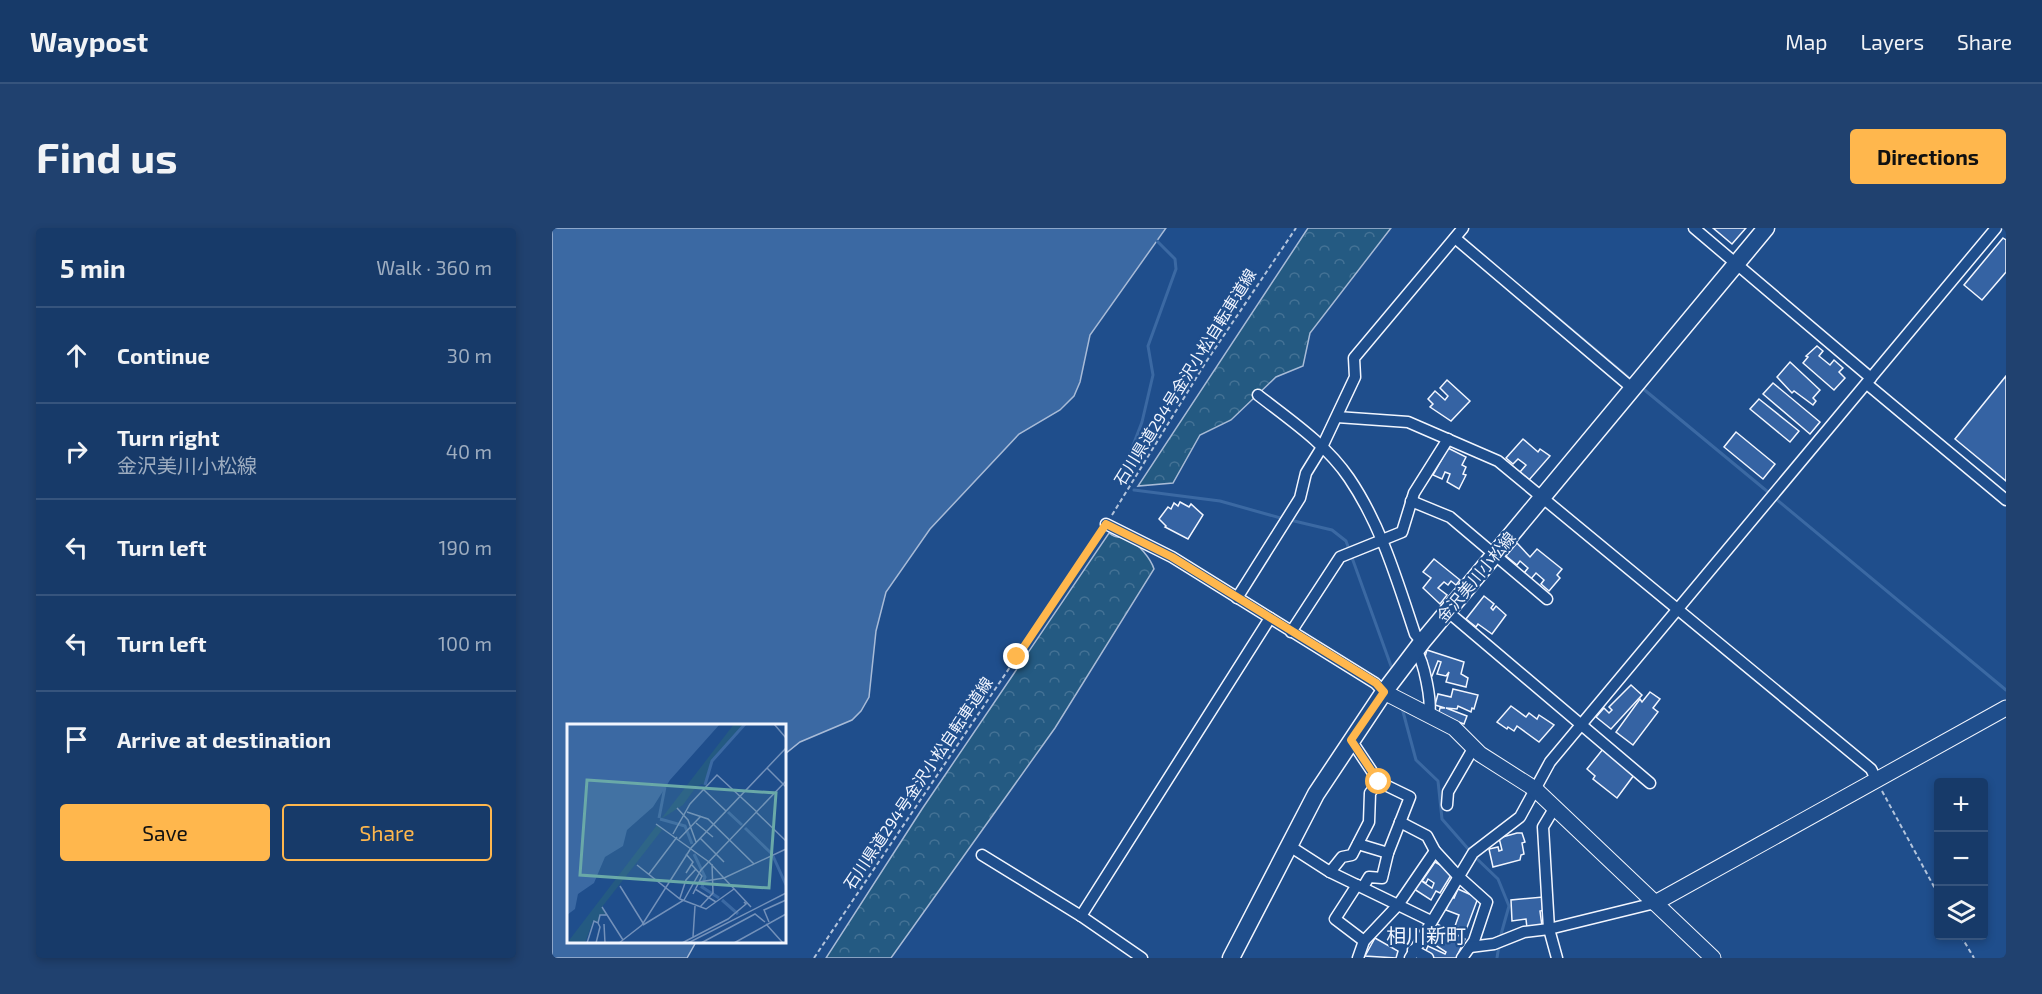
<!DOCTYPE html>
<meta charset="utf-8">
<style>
body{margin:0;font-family:"Exo 2","Noto Sans JP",sans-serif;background:#20416f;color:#f1f3f6}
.controls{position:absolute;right:18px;bottom:18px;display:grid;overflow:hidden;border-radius:6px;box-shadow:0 3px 9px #0003}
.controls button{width:54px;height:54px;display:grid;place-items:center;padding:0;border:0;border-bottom:2px solid #36547d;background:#173a69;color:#f1f3f6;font:30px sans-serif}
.stop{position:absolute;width:18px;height:18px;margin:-14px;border:4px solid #ffb74d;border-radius:50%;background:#fff}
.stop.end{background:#ffb74d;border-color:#fff;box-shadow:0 2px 6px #0008}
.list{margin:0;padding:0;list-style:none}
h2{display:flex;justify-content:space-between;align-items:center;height:78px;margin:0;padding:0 24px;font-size:26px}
h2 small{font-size:20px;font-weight:400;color:#9eadc0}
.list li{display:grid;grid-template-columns:39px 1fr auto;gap:18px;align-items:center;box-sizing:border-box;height:96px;padding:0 24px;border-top:2px solid #36547d}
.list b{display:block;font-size:22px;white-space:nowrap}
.list p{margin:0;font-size:20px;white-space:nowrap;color:#9eadc0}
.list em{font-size:20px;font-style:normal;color:#9eadc0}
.actions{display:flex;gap:12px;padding:18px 24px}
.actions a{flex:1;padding:14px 0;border:2px solid #ffb74d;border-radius:6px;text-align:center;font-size:21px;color:#ffb74d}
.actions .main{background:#ffb74d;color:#111}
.icon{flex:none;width:33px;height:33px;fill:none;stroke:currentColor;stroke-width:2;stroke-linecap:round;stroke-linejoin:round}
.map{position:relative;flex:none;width:1454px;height:730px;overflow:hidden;border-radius:6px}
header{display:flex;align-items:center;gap:36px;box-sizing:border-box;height:84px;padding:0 30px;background:#173a69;border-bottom:2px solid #36547d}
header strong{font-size:28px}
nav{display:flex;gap:33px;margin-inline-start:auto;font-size:21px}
.intro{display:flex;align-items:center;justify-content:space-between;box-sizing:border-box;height:144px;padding:0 36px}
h1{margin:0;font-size:42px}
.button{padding:15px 27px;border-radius:6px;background:#ffb74d;color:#111;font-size:21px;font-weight:700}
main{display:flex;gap:36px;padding:0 36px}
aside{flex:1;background:#173a69;border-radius:6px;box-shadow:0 3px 9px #0003}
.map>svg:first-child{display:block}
.forest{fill:url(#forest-crowns);stroke:#a8bbd7;stroke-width:1.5}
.water{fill:#3b69a3;stroke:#a8bbd7;stroke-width:1.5}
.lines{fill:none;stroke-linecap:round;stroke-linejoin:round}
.stream{stroke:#3b69a3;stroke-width:3}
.building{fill:#3563a3;stroke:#f2f6ff;stroke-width:1.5}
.street-casing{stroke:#f2f6ff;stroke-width:13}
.secondary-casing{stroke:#f2f6ff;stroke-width:17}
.primary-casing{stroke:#f2f6ff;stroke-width:19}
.path{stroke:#b3c4dc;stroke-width:2;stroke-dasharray:4.5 3;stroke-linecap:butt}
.street{stroke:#1f4e8c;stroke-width:10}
.secondary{stroke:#1f4e8c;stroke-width:15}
.primary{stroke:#1f4e8c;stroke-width:16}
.route{stroke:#ffb74d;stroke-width:8}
.labels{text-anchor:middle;stroke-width:4.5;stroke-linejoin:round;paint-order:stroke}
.street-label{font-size:16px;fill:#f2f6ff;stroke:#1f4e8c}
.quarter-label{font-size:20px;fill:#f2f6ff;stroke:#1f4e8c}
.inset-river{fill:none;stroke:#3b69a3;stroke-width:3}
.inset-road{fill:none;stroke:#7391ba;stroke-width:1.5}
.view{fill:#6aa9a8;fill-opacity:0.15;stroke:#6aa9a8;stroke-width:3}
.inset-edge{fill:none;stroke:#f2f6ff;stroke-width:3}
</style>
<header>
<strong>Waypost</strong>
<nav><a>Map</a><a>Layers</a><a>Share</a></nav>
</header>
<div class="intro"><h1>Find us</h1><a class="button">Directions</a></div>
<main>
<aside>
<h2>5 min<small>Walk · 360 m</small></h2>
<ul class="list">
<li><svg class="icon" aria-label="ahead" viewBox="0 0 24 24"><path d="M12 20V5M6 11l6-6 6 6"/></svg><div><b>Continue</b></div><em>30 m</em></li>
<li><svg class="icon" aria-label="right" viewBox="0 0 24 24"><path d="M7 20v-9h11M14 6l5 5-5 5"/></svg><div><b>Turn right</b><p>金沢美川小松線</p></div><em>40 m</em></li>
<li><svg class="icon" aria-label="left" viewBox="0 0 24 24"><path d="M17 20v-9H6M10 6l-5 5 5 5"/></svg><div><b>Turn left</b></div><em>190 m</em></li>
<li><svg class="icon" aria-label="left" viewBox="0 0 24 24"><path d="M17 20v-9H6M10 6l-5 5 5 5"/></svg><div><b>Turn left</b></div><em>100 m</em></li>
<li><svg class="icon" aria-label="arrive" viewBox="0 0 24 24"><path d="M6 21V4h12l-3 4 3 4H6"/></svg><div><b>Arrive at destination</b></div></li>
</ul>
<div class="actions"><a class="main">Save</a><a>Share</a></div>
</aside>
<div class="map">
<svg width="1454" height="730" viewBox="0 0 1454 730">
<defs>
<pattern id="forest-crowns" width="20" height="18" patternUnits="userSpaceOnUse" patternTransform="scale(1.5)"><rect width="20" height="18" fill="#245a82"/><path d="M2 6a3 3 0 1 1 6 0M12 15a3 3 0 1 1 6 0" fill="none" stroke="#447295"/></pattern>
</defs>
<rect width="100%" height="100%" fill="#1f4e8c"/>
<g class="forest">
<polygon points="756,0 839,0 758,105 751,138 724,149 679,192 648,207 621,255 586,258"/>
<path d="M557 305C566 312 568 308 576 311 586 315 599 331 602 341L503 500 339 730H274L370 581Z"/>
</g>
<polygon class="water" points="0,0 614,0 538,107 528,154 522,168 508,182 467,206 378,301 334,364 324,403 317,469 309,483 300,492 248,514 233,526 232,497 16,497 16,714 144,714 135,730 0,730"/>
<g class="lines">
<g class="stream">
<polyline points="976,65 1076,149"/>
<polyline points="1089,159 1216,264"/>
<polyline points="575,251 575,233 590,194 601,147 596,118 624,41 623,31 605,13"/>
<polyline points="582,262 668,273 732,291"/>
<polyline points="1224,271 1454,462"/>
<polyline points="738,292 780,302 794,313 839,438"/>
<polyline points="850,480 864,532 886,553 890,591 918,623"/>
<polyline points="922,628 946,651 957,678 948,710"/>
<polyline points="945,730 947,717"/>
</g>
</g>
<g class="building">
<polygon points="1161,0 1194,0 1180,16"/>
<polygon points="1451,10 1454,12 1454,44 1430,72 1412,57"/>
<polygon points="1265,118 1271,123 1267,128 1278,137 1282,132 1291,140 1287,144 1293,150 1282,162 1251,135 1256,129 1254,128"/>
<polygon points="1238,134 1268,162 1261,170 1264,173 1261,177 1242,163 1240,165 1225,149"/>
<polygon points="1454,148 1454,253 1403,211"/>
<polygon points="895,152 918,173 899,193 878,179 881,176 876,171 883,163 893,172 896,168 888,160"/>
<polygon points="1221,155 1268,194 1258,206 1211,166"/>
<polygon points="1207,171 1247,203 1238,214 1198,181"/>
<polygon points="1184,204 1223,236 1211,251 1172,219"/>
<polygon points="971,211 986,224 988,221 998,228 977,252 968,244 974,237 966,231 961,236 954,230"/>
<polygon points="896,220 914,229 910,237 914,239 911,246 914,247 907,261 895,254 898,246 893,244 890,251 881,247"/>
<polygon points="628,274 637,279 639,276 651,287 636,311 613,299 614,298 607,291 616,279 619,281 622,275 626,278"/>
<polygon points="965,315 978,329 985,321 1010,341 1005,347 1008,350 997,363 989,356 992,352 984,345 979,351 972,345 976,340 968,333 965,337 954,328"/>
<polygon points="882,331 908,352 904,357 899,353 896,357 892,354 886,360 895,367 888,376 871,360 879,350 871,344"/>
<polygon points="932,368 942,376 939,380 941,382 944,378 954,387 940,406 926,396 924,399 914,391"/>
<polygon points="875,422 912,434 909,446 916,450 914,459 894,454 897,444 894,448 885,446 889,434 886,433 880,448 876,446 875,433 872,432"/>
<polygon points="1079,457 1090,467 1059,501 1044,489 1052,480 1057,485 1060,482 1057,479"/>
<polygon points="901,461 926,467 922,481 920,480 919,484 906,478 905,481 894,480 915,488 912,496 893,489 887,484 888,480 893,480 883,477 886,466 899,469"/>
<polygon points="1098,464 1108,471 1101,480 1106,484 1081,517 1064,504 1088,471 1090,474"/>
<polygon points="959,478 974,489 977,485 985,491 987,487 1002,497 987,514 965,498 962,503 956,499 955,501 945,494"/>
<polygon points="1051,521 1082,547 1065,570 1041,551 1043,548 1035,541"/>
<polygon points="965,605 970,605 973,614 970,615 972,626 969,627 968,632 941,639 937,621 946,619 947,623 950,622 947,610"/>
<polygon points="883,634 901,644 888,665 884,663 879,672 862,661 868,652 880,660 882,655 876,651 874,655 870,653"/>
<polygon points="906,661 926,670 914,702 903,698 907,687 894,682 899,669 902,670"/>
<polygon points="991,669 993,682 988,683 990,698 975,700 974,691 960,693 959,672"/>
<polygon points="885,696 913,711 904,730 882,730 873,725 876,718 893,726 894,724 877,713"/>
<polygon points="823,710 846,723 844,730 813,728"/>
</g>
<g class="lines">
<defs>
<g id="street">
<polyline points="1142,0 1319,150"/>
<polyline points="903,10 1080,160"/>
<polyline points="1315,156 1454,272"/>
<path d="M706 167C738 192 774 216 797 250 829 297 845 352 863 406L870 414"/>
<polyline points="785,189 856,194 946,233 1319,541 1324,551"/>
<polyline points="859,273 898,289 995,371"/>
<polyline points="554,296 620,329 823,455 832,464"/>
<polyline points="685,370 748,270 754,245 770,219 803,149 802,130 911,0"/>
<polyline points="895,383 1098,555"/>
<polyline points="739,404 788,329 850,304 862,265 896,211"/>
<path d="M864 422C872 434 880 473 877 487"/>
<polyline points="799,512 827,554 858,569 836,625 830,650 817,649 811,659"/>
<polyline points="895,577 896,564 922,519"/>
<polyline points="1003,579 991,599 997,701 1005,730"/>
<polyline points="848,594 875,608 883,623 906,648 935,674 922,713 910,730"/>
<polyline points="806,616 836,625"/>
<polyline points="736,617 778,644 879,693"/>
<polyline points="430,627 529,688 590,730"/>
<polyline points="778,644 790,629 800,627 817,594 818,565 827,554"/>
<polyline points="805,657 783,691 812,713"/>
<polyline points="529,688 718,390"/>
<polyline points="918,719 942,716 972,704 997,701 1103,675"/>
<polyline points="861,722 876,730"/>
<polyline points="806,730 812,713 846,677 883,623"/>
<polyline points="858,730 921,625 968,589 998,534 1444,0"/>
</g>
<g id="secondary">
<polyline points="832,464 902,500 928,526 983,561 1161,730"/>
<polyline points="1103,675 1454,480"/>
</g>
<polyline id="primary" points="679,730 764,566 832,464 870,414 1214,0"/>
</defs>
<use href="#street" class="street-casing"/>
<use href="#secondary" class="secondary-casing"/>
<use href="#primary" class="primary-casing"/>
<g class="path">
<polyline points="560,287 654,134 744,0"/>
<polyline points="1330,563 1386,666"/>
<polyline points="1409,708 1422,730"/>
<polyline points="262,730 549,304"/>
</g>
<use href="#street" class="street"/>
<use href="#secondary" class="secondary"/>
<use href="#primary" class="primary"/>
</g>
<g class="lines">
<polyline class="route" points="465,429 554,296 620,329 824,455 832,464 799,512 827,554"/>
</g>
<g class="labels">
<g class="street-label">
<text transform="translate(633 149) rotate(-58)" y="6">石川県道294号金沢小松自転車道線</text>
<text transform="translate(924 349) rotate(-50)" y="6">金沢美川小松線</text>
<text transform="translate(366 555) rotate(-56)" y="6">石川県道294号金沢小松自転車道線</text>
</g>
<g class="quarter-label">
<text x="874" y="715">相川新町</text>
</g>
</g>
<g transform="translate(15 496)">
<rect width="219" height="219" fill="#1f4e8c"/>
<path d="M167 0H177L144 39 139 63 135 60 129 63 116 81 94 95ZM90 101 95 106 35 183 39 191 33 190 31 197H26L18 219H0Z" fill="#245a82"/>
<path d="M0 0H153L103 56 86 83 60 106 56 122 38 133 27 159 11 170 8 185 0 191Z" fill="#3b69a3"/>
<path class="inset-river" d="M138 61 145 37 178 0M161 88 175 101M92 94 98 63M93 95 118 102 125 120M178 104 204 129M127 130 138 153 135 163 152 174M206 132 219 161M155 176 171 190"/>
<path class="inset-road" d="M207 0 219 14M200 44 219 63M137 66 159 87M110 84 121 96 129 118M120 88 141 95 187 140M189 88 219 117M129 99 146 113M89 100 142 138 184 183M106 110 123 80 150 51 190 88M133 114 157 138M112 115 134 92M70 141 113 175 139 185 167 165M125 141 135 152 126 170M119 149 126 138 119 130M82 150 110 113M132 158 157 154 219 125M53 162 76 199M128 165 149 178M113 174 119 156 129 145M35 183 56 216M133 183 146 169 145 140M202 198 197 186 219 176M37 200 38 219M199 200 216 219M76 201 117 176 134 146 219 57M126 213 128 182M20 219 27 197 31 199 33 191H40M29 219 33 203 31 199M52 219 75 201 124 124 219 24M115 219 161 195 179 180 177 178M121 219 219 169M134 219 188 190 198 198M167 219 219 190"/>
<path class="view" d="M20 56 209 69 202 164 13 151Z"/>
<rect width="219" height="219" class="inset-edge"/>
</g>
</svg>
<div class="controls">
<button>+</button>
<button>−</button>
<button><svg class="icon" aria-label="layers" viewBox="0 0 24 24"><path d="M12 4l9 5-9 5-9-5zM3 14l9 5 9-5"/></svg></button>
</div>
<div class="stop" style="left:827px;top:554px"></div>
<div class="stop end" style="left:465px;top:429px"></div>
</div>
</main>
